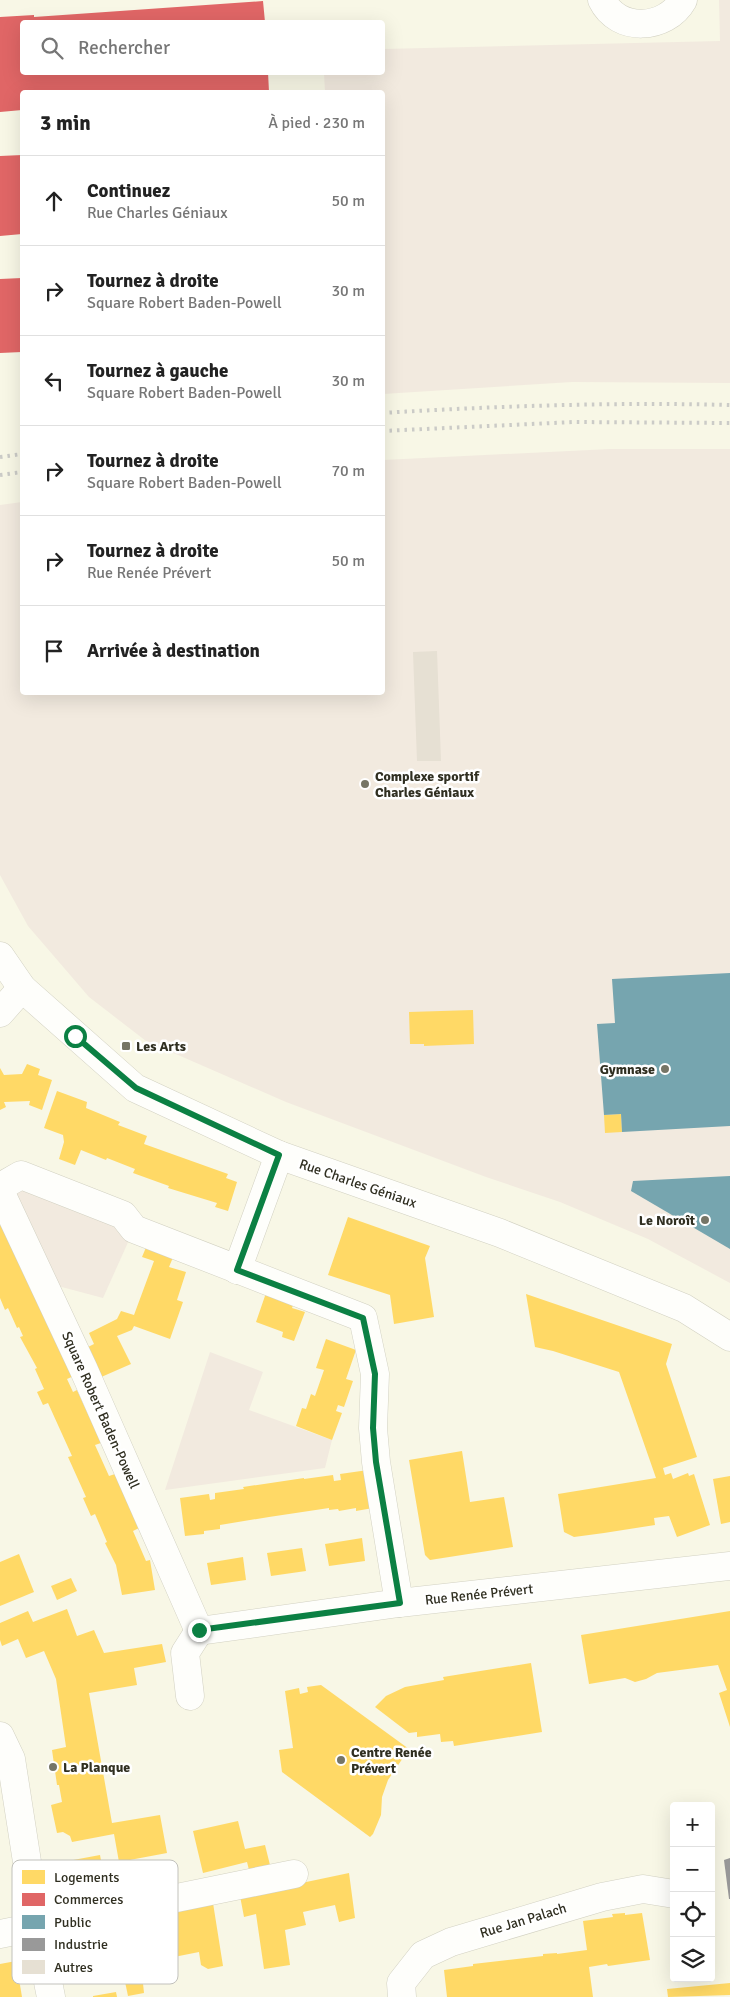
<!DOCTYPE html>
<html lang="fr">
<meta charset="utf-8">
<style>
body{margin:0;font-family:Signika,sans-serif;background:#f6f6f6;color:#222}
.controls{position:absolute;right:15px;bottom:15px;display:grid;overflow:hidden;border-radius:5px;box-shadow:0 5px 20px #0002}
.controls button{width:45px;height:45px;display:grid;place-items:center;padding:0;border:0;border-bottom:1px solid #e0e0e0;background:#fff;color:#222;font:25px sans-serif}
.stop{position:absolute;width:15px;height:15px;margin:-11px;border:4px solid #0b8043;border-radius:50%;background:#fff}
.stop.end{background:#0b8043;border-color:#fff;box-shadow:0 1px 5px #0008}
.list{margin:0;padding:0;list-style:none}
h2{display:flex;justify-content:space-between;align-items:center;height:65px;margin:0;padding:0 20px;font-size:21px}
h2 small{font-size:16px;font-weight:400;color:#767676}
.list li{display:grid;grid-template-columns:32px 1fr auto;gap:15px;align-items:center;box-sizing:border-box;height:90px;padding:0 20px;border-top:1px solid #e0e0e0}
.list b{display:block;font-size:19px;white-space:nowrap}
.list p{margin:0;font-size:16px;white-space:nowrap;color:#767676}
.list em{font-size:16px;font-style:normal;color:#767676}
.icon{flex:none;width:28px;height:28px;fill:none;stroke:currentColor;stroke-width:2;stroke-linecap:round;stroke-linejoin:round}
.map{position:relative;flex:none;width:730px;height:1997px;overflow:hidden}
.search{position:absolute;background:#fff;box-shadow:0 5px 20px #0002;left:20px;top:20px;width:365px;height:55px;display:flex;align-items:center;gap:12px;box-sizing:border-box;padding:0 18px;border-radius:5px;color:#767676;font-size:19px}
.panel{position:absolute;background:#fff;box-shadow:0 5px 20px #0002;left:20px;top:90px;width:365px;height:605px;border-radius:5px}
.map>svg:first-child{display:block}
.green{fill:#f2eadf}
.homes{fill:#ffd966}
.shops{fill:#e06666}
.public{fill:#76a5af}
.industry{fill:#999}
.building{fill:#e6e0d3}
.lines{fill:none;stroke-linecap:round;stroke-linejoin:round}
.minor-casing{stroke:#d2d1c2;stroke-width:29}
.minor{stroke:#fefefb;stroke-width:28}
.rail{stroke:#cbcbc7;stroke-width:4;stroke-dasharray:2.5 5;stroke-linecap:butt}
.route{stroke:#0b8043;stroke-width:6}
.poi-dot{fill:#767566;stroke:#fff;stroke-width:2}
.labels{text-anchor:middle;stroke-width:5;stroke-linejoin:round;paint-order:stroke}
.poi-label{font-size:14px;font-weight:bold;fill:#302f21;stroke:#fff;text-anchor:start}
.street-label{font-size:14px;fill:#302f21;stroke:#fff}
.key{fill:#fff;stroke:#c1c1bc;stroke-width:1}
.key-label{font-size:14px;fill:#302f21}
</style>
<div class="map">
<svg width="730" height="1997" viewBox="0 0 730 1997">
<rect width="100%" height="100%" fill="#f8f7e6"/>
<g class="green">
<polygon points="719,0 730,0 730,383 572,382 383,394 382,92 325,92 324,73 382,72 383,49 720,41"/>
<polygon points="610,449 730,449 730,1283 648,1239 560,1202 486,1177 286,1102 146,1041 89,997 28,926 0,875 0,505 22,502 22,692 382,692 383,460"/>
<polygon points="21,1175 134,1229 103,1298 43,1282 0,1191"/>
<polygon points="210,1352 263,1372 249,1410 332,1440 325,1468 165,1490"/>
</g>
<g class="homes">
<polygon points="473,1010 474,1044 424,1046 424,1044 410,1044 409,1012"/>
<polygon points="27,1064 40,1069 38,1075 52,1080 42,1110 29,1105 30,1101 4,1102 6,1107 0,1110 0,1068 4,1075 22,1074"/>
<polygon points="57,1091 87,1102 86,1108 120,1122 118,1125 147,1136 144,1144 228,1174 226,1178 237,1182 228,1211 215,1207 217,1203 168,1188 169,1186 133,1173 135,1169 107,1158 106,1160 81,1150 75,1165 59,1159 64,1142 63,1135 44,1128"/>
<polygon points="621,1114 622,1132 605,1133 604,1115"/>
<polygon points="0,1210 76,1375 67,1379 73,1392 77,1390 101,1443 95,1445 109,1476 115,1474 139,1528 133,1531 146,1561 150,1560 155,1590 122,1595 116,1565 105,1543 107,1542 95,1514 91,1516 83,1498 86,1497 68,1457 72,1456 48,1403 43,1405 37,1392 44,1389 35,1369 37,1368 20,1337 23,1336 19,1327 17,1328 8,1308 5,1310 0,1298"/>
<polygon points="348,1217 430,1246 425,1258 434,1317 394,1324 390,1295 328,1275"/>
<polygon points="147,1245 174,1255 169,1267 186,1272 177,1300 183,1302 170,1339 134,1326 132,1330 117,1336 131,1364 99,1378 86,1348 94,1344 89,1333 117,1319 121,1311 134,1315 154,1261 142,1257"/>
<polygon points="266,1293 294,1303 292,1308 305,1312 294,1341 282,1337 283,1332 256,1322"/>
<polygon points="526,1294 672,1344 666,1364 697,1457 663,1468 665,1475 671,1473 673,1479 688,1473 689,1476 694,1474 710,1525 677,1537 669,1516 654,1518 655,1525 604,1533 574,1537 564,1532 558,1494 656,1478 619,1372 553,1351 535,1347"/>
<polygon points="326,1339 356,1350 346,1379 353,1381 344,1407 338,1405 336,1411 342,1413 332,1440 296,1426 302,1408 306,1409 311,1394 315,1396 324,1370 316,1368"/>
<polygon points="462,1451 470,1502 504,1497 513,1547 430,1560 425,1555 409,1460"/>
<polygon points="368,1470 373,1508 356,1511 356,1508 339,1511 338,1509 329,1510 329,1508 269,1517 220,1525 220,1529 204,1531 204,1534 185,1536 180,1498 209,1494 210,1500 215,1499 215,1493 244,1489 243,1487 304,1478 304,1479 333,1475 334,1481 341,1480 340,1474"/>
<polygon points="730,1476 730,1522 721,1524 713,1479"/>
<polygon points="362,1538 365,1561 329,1566 325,1544"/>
<polygon points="302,1548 306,1571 271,1576 267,1553"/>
<polygon points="19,1554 34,1592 0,1606 0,1562"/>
<polygon points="243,1557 246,1580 211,1585 207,1563"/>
<polygon points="71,1578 77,1591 57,1600 51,1586"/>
<polygon points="67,1609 77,1636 94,1630 104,1653 162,1644 166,1662 134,1668 137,1685 89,1693 112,1823 160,1815 167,1853 119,1862 114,1834 72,1842 70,1836 63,1832 57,1833 51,1805 62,1802 59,1785 57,1785 52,1750 66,1747 56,1679 44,1651 26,1658 18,1639 2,1646 0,1640 0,1623 28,1611 33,1622"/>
<polygon points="730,1611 730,1727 719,1693 727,1690 718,1665 657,1673 646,1679 635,1682 625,1678 589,1684 581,1635"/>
<polygon points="531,1663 542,1732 454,1746 453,1741 441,1742 440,1734 417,1737 417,1732 409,1733 375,1707 386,1696 405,1687 444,1680 443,1677"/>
<polygon points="321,1685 409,1749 388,1780 382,1797 381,1815 373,1834 370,1837 282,1772 279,1750 293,1748 285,1691 299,1688 300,1694 308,1692 307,1687"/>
<polygon points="238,1821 245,1849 265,1845 270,1865 249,1870 247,1862 203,1873 193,1831"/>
<polygon points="100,1855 107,1893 63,1901 57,1863"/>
<polygon points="349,1873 355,1918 339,1922 335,1905 303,1912 306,1925 285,1930 290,1965 264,1969 256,1914 244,1917 240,1896"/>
<polygon points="213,1903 223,1966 208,1969 201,1965 199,1952 174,1957 177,1976 154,1980 143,1917"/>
<polygon points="625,1913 625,1915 642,1913 650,1960 608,1966 607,1964 589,1967 593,1997 447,1997 444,1970 473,1966 473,1964 543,1956 543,1954 557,1953 557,1954 587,1950 583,1921 613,1917 612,1914"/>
<polygon points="16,1961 22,1997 0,1997 0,1964"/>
<polygon points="142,1974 144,1993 128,1996 124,1977"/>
<polygon points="730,1983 730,1995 668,1997 667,1989"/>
<polygon points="116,1992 117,1997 93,1997 93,1996"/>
</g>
<g class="shops">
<polygon points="263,1 265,22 22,22 22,72 268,72 269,92 22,92 22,110 0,112 0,17 34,15 34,17"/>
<polygon points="22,155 22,234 0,236 0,156"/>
<polygon points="22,278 22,352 0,353 0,279"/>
</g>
<g class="public">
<polygon points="730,973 730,1126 622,1132 621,1114 604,1115 597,1024 615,1023 612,979"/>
<polygon points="730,1176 730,1249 631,1191 633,1181"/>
</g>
<polygon class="industry" points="730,1858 730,1899 729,1899 724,1860"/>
<polygon class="building" points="437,651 441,761 417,761 413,652"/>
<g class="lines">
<defs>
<g id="minor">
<path d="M602 0C618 33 666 30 683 0"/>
<polyline points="0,956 22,988 135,1088 279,1155 500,1233 684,1308 730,1337"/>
<polyline points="0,1013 22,988"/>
<polyline points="0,1187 21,1175 123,1215 134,1229 363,1318 375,1374 373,1428 376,1462 399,1603"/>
<polyline points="0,1191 83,1368 199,1631"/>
<polyline points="237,1270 279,1155"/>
<polyline points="199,1631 399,1603 730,1566"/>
<polyline points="190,1696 185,1653 199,1631"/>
<polyline points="0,1736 11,1759 37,1926 51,1997"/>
<polyline points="0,1934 294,1874"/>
<polyline points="402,1997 401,1983 423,1955 451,1942 602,1897 643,1889 674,1894"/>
</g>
</defs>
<use href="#minor" class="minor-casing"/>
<use href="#minor" class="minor"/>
<g class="rail">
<path d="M382 413C498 406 614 402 730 405"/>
<polyline points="382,431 574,422 730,423"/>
<polyline points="0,457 22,454"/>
<polyline points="0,475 22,472"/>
</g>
</g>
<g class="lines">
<polyline class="route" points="75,1036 136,1088 279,1155 237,1270 363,1318 375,1374 373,1428 376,1462 400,1603 199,1630"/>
</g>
<g class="poi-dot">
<circle cx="365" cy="784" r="5"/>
<rect x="121" y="1041" width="10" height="10" rx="2.5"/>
<circle cx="665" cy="1069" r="5"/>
<circle cx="705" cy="1220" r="5"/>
<circle cx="341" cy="1760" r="5"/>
<circle cx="53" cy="1767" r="5"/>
</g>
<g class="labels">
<g class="poi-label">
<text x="375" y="781">Complexe sportif<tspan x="375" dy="16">Charles Géniaux</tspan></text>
<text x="136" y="1051">Les Arts</text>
<text x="655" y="1074" text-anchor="end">Gymnase</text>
<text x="695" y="1225" text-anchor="end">Le Noroît</text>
<text x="351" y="1757">Centre Renée<tspan x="351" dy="16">Prévert</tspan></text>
<text x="63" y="1772">La Planque</text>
</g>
<g class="street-label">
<text transform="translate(358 1183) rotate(19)" y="5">Rue Charles Géniaux</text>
<text transform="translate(101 1410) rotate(66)" y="5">Square Robert Baden-Powell</text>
<text transform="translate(479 1594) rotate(-6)" y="5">Rue Renée Prévert</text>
<text transform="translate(523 1920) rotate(-17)" y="5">Rue Jan Palach</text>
</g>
</g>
<rect x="12" y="1860" width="166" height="124" rx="8" class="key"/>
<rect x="22" y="1870" width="23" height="14" fill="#ffd966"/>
<rect x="22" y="1893" width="23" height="13" fill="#e06666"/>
<rect x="22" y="1915" width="23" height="14" fill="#76a5af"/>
<rect x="22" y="1938" width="23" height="13" fill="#999"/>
<rect x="22" y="1960" width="23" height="14" fill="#e6e0d3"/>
<g class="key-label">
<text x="54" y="1882">Logements</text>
<text x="54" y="1904">Commerces</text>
<text x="54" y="1927">Public</text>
<text x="54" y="1949">Industrie</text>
<text x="54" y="1972">Autres</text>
</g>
</svg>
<div class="controls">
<button>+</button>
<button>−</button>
<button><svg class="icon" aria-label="locate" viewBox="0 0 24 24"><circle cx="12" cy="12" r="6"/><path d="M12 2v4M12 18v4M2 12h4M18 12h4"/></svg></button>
<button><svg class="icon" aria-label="layers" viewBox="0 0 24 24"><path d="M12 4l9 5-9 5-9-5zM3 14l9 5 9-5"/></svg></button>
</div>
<div class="stop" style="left:75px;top:1036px"></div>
<div class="stop end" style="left:199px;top:1630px"></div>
<div class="search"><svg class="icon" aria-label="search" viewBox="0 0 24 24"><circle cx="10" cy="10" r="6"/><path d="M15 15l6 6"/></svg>Rechercher</div>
<section class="panel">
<h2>3 min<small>À pied · 230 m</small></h2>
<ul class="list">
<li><svg class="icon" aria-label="ahead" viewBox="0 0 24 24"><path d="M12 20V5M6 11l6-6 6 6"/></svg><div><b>Continuez</b><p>Rue Charles Géniaux</p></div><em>50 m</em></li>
<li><svg class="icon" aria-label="right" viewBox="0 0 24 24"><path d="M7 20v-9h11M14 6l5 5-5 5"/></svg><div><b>Tournez à droite</b><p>Square Robert Baden-Powell</p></div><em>30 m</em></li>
<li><svg class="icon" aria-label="left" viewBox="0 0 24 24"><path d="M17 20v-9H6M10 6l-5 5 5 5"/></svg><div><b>Tournez à gauche</b><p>Square Robert Baden-Powell</p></div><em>30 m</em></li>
<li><svg class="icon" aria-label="right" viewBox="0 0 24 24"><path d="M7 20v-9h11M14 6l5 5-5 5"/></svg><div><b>Tournez à droite</b><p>Square Robert Baden-Powell</p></div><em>70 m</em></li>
<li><svg class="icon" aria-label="right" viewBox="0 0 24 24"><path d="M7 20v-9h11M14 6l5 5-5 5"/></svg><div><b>Tournez à droite</b><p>Rue Renée Prévert</p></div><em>50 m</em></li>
<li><svg class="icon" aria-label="arrive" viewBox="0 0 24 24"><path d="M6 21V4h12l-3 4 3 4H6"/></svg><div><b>Arrivée à destination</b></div></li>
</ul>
</section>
</div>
